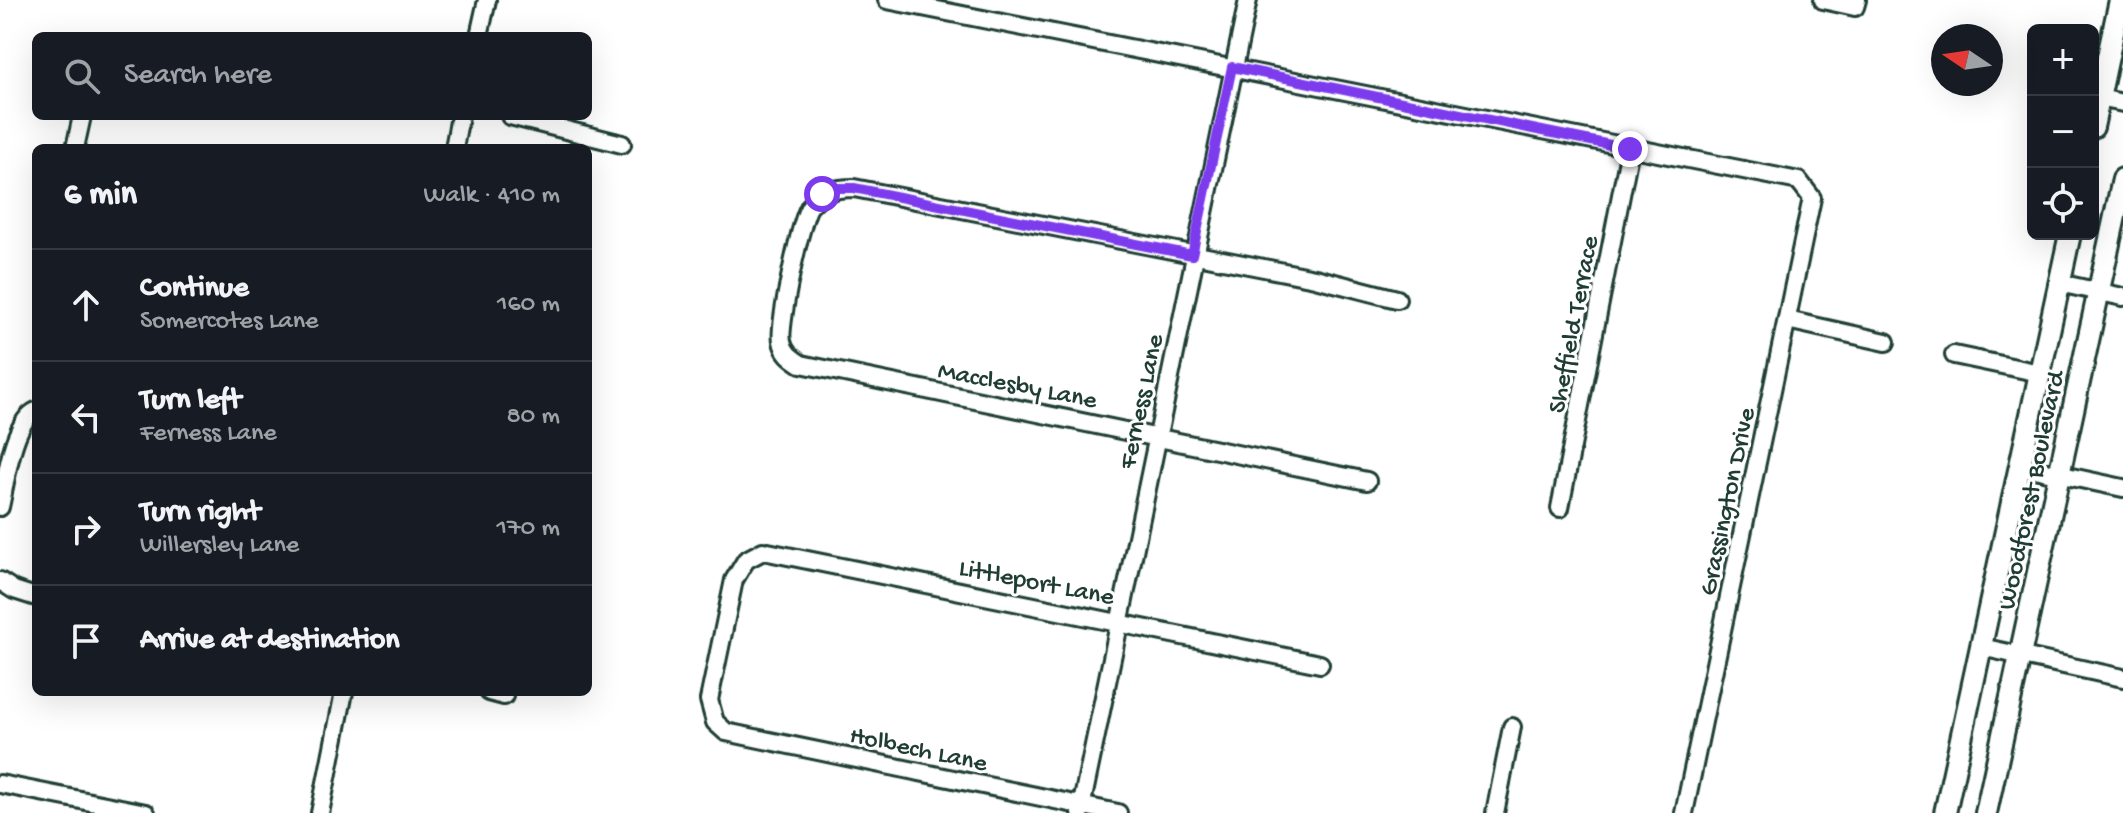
<!DOCTYPE html>
<meta charset="utf-8">
<style>
body{margin:0;font-family:"Gochi Hand",sans-serif;background:#20242c;color:#f1f3f6}
.controls{position:absolute;right:24px;top:24px;display:grid;overflow:hidden;border-radius:12px;box-shadow:0 8px 32px #0002}
.controls button{width:72px;height:72px;display:grid;place-items:center;padding:0;border:0;border-bottom:2px solid #363941;background:#171b24;color:#f1f3f6;font:40px sans-serif}
.compass{position:absolute;left:1931px;top:24px;width:72px;height:72px;border-radius:50%;background:#171b24;box-shadow:0 8px 32px #0002;rotate:283deg}
.stop{position:absolute;width:24px;height:24px;margin:-18px;border:6px solid #7c3aed;border-radius:50%;background:#fff}
.stop.end{background:#7c3aed;border-color:#fff;box-shadow:0 2px 8px #0008}
.list{margin:0;padding:0;list-style:none}
h2{display:flex;justify-content:space-between;align-items:center;height:104px;margin:0;padding:0 32px;font-size:34px}
h2 small{font-size:26px;font-weight:400;color:#9ea1a6}
.list li{display:grid;grid-template-columns:52px 1fr auto;gap:24px;align-items:center;box-sizing:border-box;height:112px;padding:0 32px;border-top:2px solid #363941}
.list b{display:block;font-size:30px;white-space:nowrap}
.list p{margin:0;font-size:26px;white-space:nowrap;color:#9ea1a6}
.list em{font-size:26px;font-style:normal;color:#9ea1a6}
.icon{flex:none;width:44px;height:44px;fill:none;stroke:currentColor;stroke-width:2;stroke-linecap:round;stroke-linejoin:round}
.map{position:relative;flex:none;width:2123px;height:813px;overflow:hidden}
.search{position:absolute;background:#171b24;box-shadow:0 8px 32px #0002;left:32px;top:32px;width:560px;height:88px;display:flex;align-items:center;gap:20px;box-sizing:border-box;padding:0 28px;border-radius:12px;color:#9ea1a6;font-size:30px}
.panel{position:absolute;background:#171b24;box-shadow:0 8px 32px #0002;left:32px;top:144px;width:560px;height:552px;border-radius:12px}
.map>svg:first-child{display:block}
.lines{fill:none;stroke-linecap:round;stroke-linejoin:round}
.minor-casing{stroke:#1f3d34;stroke-width:22}
.major-casing{stroke:#1f3d34;stroke-width:26}
.minor{stroke:#fff;stroke-width:16}
.major{stroke:#fff;stroke-width:20}
.route{stroke:#7c3aed;stroke-width:10}
.labels{text-anchor:middle;stroke-width:6;stroke-linejoin:round;paint-order:stroke}
.street-label{font-size:26px;fill:#1f3d34;stroke:#fff}
</style>
<div class="map">
<svg width="2123" height="813" viewBox="0 0 2123 813">
<rect width="100%" height="100%" fill="#fff"/>
<filter id="ink" filterUnits="userSpaceOnUse"><feTurbulence type="fractalNoise" baseFrequency=".0125" numOctaves="2"/><feDisplacementMap in="SourceGraphic" scale="16" xChannelSelector="R" yChannelSelector="G"/><feConvolveMatrix kernelMatrix="1 2 1 2 8 2 1 2 1" color-interpolation-filters="sRGB"/></filter>
<g filter="url(#ink)">
<g class="lines">
<defs>
<g id="minor">
<polyline points="887,0 1799,181 1812,198 1684,813"/>
<polyline points="1823,0 1855,7 1857,0"/>
<polyline points="479,36 487,0"/>
<polyline points="2099,98 2123,103"/>
<polyline points="510,116 622,144"/>
<polyline points="75,148 82,116"/>
<polyline points="454,148 460,116"/>
<polyline points="2059,283 2123,297"/>
<polyline points="1787,320 1886,342"/>
<polyline points="1954,355 2040,373"/>
<polyline points="2020,466 2123,488"/>
<path d="M1367 481 801 364C792 358 784 353 782 341 778 327 801 217 810 206 823 191 835 188 854 188L1315 278 1397 299"/>
<path d="M0 507C6 482 12 422 36 411"/>
<polyline points="1560,508 1630,149"/>
<polyline points="0,581 14,590 36,597"/>
<polyline points="1981,647 2123,678"/>
<polyline points="489,692 504,696"/>
<polyline points="0,784 146,813"/>
<polyline points="320,813 344,692"/>
<polyline points="1080,813 1248,0"/>
<polyline points="1118,813 726,732 715,722 709,700 734,580 746,560 763,551 1320,664"/>
<polyline points="1495,813 1512,727"/>
</g>
<g id="major">
<polyline points="2093,127 2120,0"/>
<polyline points="1945,813 2070,234"/>
<polyline points="1986,813 2123,179"/>
</g>
</defs>
<use href="#minor" class="minor-casing"/>
<use href="#major" class="major-casing"/>
<use href="#minor" class="minor"/>
<use href="#major" class="major"/>
</g>
</g>
<g class="lines" filter="url(#ink)">
<polyline class="route" points="822,194 836,188 854,188 1192,255 1232,67 1630,149"/>
</g>
<g class="labels">
<g class="street-label">
<text transform="translate(1571 324) rotate(-79)" y="9">Sheffield Terrace</text>
<text transform="translate(1018 383) rotate(11)" y="9">Macclesby Lane</text>
<text transform="translate(1139 401) rotate(-78)" y="9">Ferness Lane</text>
<text transform="translate(2029 490) rotate(-78)" y="9">Woodforest Boulevard</text>
<text transform="translate(1725 501) rotate(-78)" y="9">Grassington Drive</text>
<text transform="translate(1037 580) rotate(11)" y="9">Littleport Lane</text>
<text transform="translate(919 747) rotate(12)" y="9">Holbech Lane</text>
</g>
</g>
</svg>
<div class="controls">
<button>+</button>
<button>−</button>
<button><svg class="icon" aria-label="locate" viewBox="0 0 24 24"><circle cx="12" cy="12" r="6"/><path d="M12 2v4M12 18v4M2 12h4M18 12h4"/></svg></button>
</div>
<svg class="compass" viewBox="-18 -18 36 36"><path d="M0-13l5 13h-10z" fill="#e53935"/><path d="M0 13l5-13h-10z" fill="#9ea1a6"/></svg>
<div class="stop" style="left:822px;top:194px"></div>
<div class="stop end" style="left:1630px;top:149px"></div>
<div class="search"><svg class="icon" aria-label="search" viewBox="0 0 24 24"><circle cx="10" cy="10" r="6"/><path d="M15 15l6 6"/></svg>Search here</div>
<section class="panel">
<h2>6 min<small>Walk · 410 m</small></h2>
<ul class="list">
<li><svg class="icon" aria-label="ahead" viewBox="0 0 24 24"><path d="M12 20V5M6 11l6-6 6 6"/></svg><div><b>Continue</b><p>Somercotes Lane</p></div><em>160 m</em></li>
<li><svg class="icon" aria-label="left" viewBox="0 0 24 24"><path d="M17 20v-9H6M10 6l-5 5 5 5"/></svg><div><b>Turn left</b><p>Ferness Lane</p></div><em>80 m</em></li>
<li><svg class="icon" aria-label="right" viewBox="0 0 24 24"><path d="M7 20v-9h11M14 6l5 5-5 5"/></svg><div><b>Turn right</b><p>Willersley Lane</p></div><em>170 m</em></li>
<li><svg class="icon" aria-label="arrive" viewBox="0 0 24 24"><path d="M6 21V4h12l-3 4 3 4H6"/></svg><div><b>Arrive at destination</b></div></li>
</ul>
</section>
</div>
